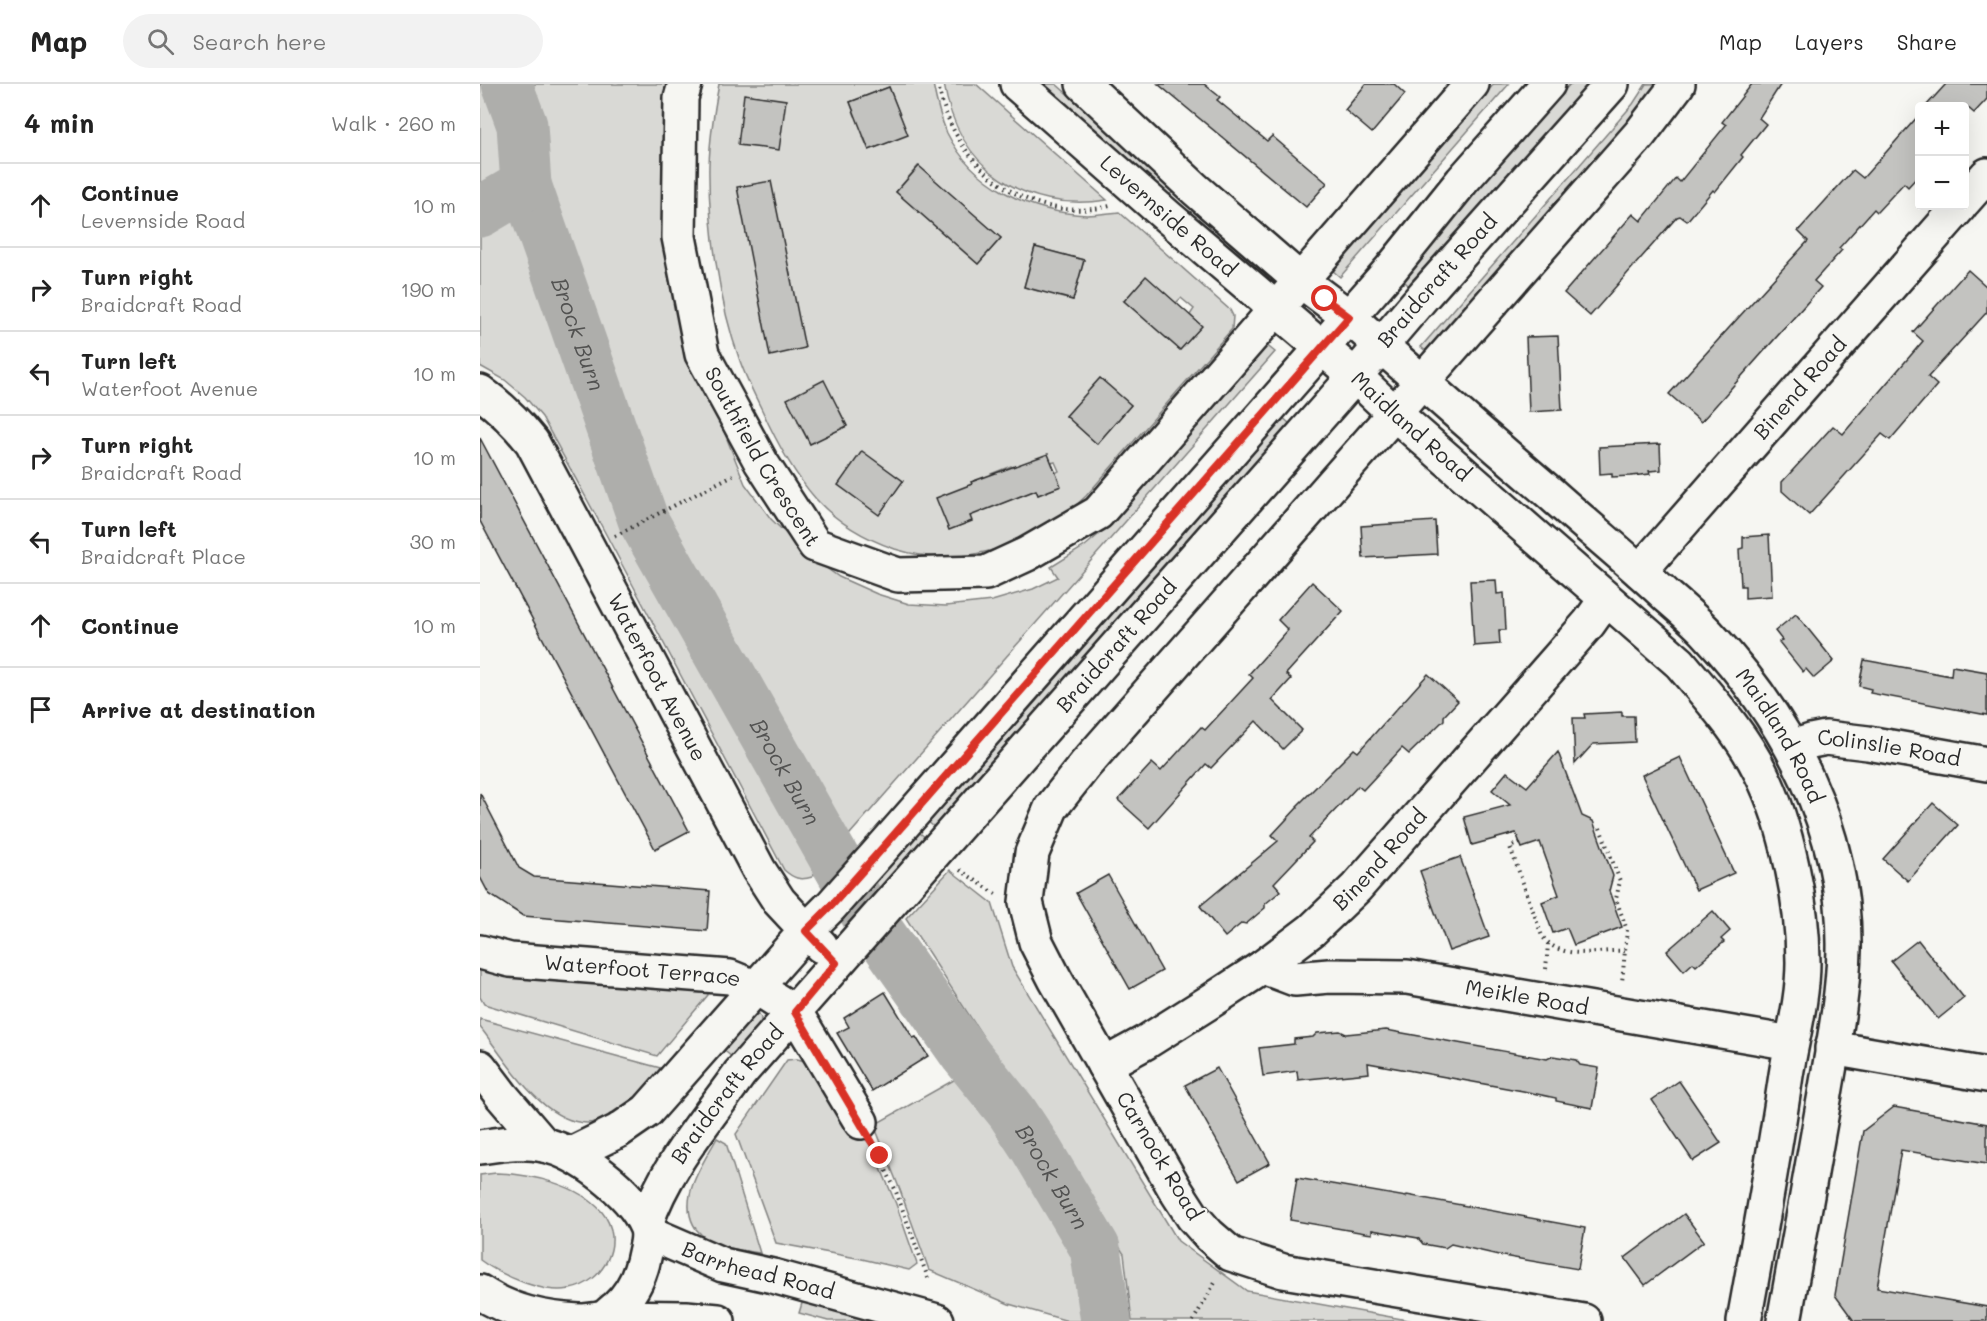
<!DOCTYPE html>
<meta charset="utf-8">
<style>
body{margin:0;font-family:Mali,sans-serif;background:#f2f2f2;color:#222}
.controls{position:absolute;right:18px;top:18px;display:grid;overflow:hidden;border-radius:6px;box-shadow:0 6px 24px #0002}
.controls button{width:54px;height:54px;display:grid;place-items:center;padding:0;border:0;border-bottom:2px solid #e0e0e0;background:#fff;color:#222;font:30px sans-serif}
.stop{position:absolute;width:18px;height:18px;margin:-14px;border:4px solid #d93025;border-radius:50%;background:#fff}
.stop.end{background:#d93025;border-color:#fff;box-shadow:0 2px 6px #0008}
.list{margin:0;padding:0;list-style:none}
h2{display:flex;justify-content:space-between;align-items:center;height:78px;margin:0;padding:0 24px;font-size:26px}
h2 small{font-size:20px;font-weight:400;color:#767676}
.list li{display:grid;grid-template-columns:39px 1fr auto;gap:18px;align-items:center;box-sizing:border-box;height:84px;padding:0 24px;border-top:2px solid #e0e0e0}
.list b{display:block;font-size:22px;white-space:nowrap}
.list p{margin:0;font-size:20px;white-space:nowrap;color:#767676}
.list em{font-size:20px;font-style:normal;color:#767676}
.icon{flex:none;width:33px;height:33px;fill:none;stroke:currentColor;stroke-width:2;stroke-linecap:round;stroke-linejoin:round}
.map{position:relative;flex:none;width:1507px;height:1237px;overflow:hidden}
header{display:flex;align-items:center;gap:36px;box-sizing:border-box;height:84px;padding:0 30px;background:#fff;border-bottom:2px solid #e0e0e0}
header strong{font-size:28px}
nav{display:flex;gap:33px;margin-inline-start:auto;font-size:21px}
.search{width:420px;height:54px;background:#f2f2f2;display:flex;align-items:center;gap:15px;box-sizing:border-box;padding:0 21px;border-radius:33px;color:#767676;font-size:22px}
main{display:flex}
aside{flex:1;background:#fff}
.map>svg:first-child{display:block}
.green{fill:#d9d9d5;stroke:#828280;stroke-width:1.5;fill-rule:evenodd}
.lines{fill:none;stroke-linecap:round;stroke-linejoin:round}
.river{stroke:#aeaeab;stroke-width:51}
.building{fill:#c3c3c0;stroke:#2b2b2b;stroke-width:1.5}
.minor-casing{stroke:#2b2b2b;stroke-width:38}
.major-casing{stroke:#2b2b2b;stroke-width:38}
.path{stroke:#2b2b2b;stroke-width:4;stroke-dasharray:1.5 4.5;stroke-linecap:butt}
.minor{stroke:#f6f6f2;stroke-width:33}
.major{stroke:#f6f6f2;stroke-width:33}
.route{stroke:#d93025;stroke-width:8}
.labels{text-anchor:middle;stroke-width:4.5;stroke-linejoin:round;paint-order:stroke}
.street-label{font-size:21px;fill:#2b2b2b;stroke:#f6f6f2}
.water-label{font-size:22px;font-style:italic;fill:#525251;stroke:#f6f6f2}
</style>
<header>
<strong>Map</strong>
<div class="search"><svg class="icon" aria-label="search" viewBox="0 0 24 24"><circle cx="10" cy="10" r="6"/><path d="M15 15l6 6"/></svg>Search here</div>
<nav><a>Map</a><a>Layers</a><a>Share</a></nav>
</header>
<main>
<aside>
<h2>4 min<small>Walk · 260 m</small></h2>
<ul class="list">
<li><svg class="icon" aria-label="ahead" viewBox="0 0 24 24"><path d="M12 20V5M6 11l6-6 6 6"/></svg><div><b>Continue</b><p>Levernside Road</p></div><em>10 m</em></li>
<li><svg class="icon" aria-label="right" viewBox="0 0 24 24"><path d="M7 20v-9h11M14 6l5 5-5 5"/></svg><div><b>Turn right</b><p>Braidcraft Road</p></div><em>190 m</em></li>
<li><svg class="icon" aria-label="left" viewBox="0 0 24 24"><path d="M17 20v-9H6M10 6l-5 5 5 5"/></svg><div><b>Turn left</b><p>Waterfoot Avenue</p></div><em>10 m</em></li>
<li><svg class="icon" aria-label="right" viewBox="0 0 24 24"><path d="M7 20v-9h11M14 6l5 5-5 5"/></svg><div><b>Turn right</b><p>Braidcraft Road</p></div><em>10 m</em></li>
<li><svg class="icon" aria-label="left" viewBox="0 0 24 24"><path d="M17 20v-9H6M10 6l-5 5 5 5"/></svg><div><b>Turn left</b><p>Braidcraft Place</p></div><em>30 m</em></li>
<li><svg class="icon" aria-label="ahead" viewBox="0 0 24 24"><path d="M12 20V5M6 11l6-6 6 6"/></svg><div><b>Continue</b></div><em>10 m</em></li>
<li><svg class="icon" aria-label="arrive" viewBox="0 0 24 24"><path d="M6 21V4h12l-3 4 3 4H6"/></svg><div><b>Arrive at destination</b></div></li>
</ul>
</aside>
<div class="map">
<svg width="1507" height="1237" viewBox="0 0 1507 1237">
<rect width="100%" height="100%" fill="#f6f6f2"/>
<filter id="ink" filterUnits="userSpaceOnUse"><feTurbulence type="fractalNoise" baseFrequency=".0167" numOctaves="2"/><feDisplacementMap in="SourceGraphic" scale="12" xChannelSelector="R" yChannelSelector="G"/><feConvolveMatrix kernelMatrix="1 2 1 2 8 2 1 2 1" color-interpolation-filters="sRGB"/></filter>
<g filter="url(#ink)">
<g class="green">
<path d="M0 0H195L219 285 265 400 291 435 327 470 359 493 397 510 429 520 466 522 512 517 553 505 578 493 571 483 605 462 618 451 785 260 795 268 332 793C320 797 313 794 304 786L121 441 62 333 45 313 25 296 0 282Z"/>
<path d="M239 0H453C456 16 460 33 467 49 493 101 550 129 607 131 617 131 629 129 639 128L750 226 753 232 752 245 606 412C571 447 523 469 473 473 453 474 434 471 415 465 386 455 357 438 336 415 313 389 296 357 282 326 274 310 266 294 260 277 239 219 228 142 229 81 230 53 234 27 239 0ZM409 3 427 50 389 66 383 53 388 51 380 31 375 32 370 18ZM438 82 521 154 498 180 416 108ZM555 163 604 176 593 216 579 213 581 207 560 202 558 207 544 203ZM701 214 714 225 710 231 721 242 700 266 644 217 696 219ZM620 294 651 321 617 360 586 332 595 322 599 325 614 309 610 305ZM351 322 355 331 360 328 367 342 330 360 318 338ZM575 378 579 387 575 389 580 402 558 411 556 406 522 419 511 390 531 382 534 389Z"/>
<path d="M464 0H496L627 116C544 129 478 84 464 0Z"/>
<polygon points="557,0 576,0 690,100 693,104 692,109 688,111"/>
<polygon points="1014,0 1029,0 860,193 852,186"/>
<polygon points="1090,0 1110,0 985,141 929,202 921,194"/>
<polygon points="1166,0 1183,0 949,270 941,263 1153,20"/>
<polygon points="715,122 795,193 789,200 707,133"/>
<polygon points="799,330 810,340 455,744 444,734"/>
<polygon points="435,745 446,754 395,811 384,802"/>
<polygon points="470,786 512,819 532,883 698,1157 767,1207 933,1237 652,1237 644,1170 426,834"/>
<polygon points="0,886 221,903 227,906 228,911 177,972 4,920 0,913"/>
<polygon points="273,929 279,930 281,934 280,941 252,973 241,964"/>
<path d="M0 935 184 985C167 1005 147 1030 120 1037 69 1052 26 976 0 943Z"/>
<polygon points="317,975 329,978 368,1036 391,1061 416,1120 437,1180 429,1186 382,1175 296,1159 256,1050 307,976"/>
<polygon points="488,988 524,1029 544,1064 572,1103 601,1149 607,1163 608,1187 615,1237 588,1237 529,1220 449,1186 420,1106 394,1041"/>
<path d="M237 1054 246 1059 280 1169C267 1167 252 1166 239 1161 230 1159 222 1152 216 1145 196 1115 223 1080 237 1054Z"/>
<path d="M16 1089C51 1090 98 1100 122 1128 146 1157 124 1199 90 1205 74 1208 60 1204 45 1199 29 1193 13 1186 0 1176V1091Z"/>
<polygon points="323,1216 402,1237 348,1237 319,1229"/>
</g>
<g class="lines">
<g class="river">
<path id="s1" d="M46 101 164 438 384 827 485 970 532 1028 555 1063 615 1164 626 1237"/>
<polyline points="0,128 46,101 42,41 27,0"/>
</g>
</g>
<g class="building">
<polygon points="678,0 724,0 740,13 737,16 787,57 792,52 847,99 826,123"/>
<polygon points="886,0 914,0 925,10 892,49 865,26"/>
<polygon points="1272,0 1301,0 1279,34 1286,40 1261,71 1263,73 1235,108 1233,106 1207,137 1200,132 1197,133 1110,232 1084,209 1153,130 1161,137 1196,94 1200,98 1246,41 1242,38"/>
<polygon points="1466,0 1507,0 1507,15 1494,29 1486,22 1446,22"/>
<polygon points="409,3 428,51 389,66 370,18"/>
<polygon points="264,10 306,16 299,66 258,61"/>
<polygon points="1440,30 1440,90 1428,103 1424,99 1397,128 1394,125 1377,144 1359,164 1362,166 1334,197 1341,203 1221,338 1189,310 1328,157 1318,147 1373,86 1383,94"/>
<polygon points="439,82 521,154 498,180 416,108"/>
<polygon points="291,97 325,264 290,272 257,103"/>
<polygon points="555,163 604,176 593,216 544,203"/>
<polygon points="1488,186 1507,203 1507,228 1448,293 1457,301 1410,356 1402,350 1329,431 1302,407 1302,398 1353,342 1363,350 1443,257 1433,248"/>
<polygon points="666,192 722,242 700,266 644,217"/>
<polygon points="1078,252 1082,326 1049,328 1046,253"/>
<polygon points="620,294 651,321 617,360 586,332"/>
<polygon points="344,296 367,342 330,360 307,315"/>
<polygon points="0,354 209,747 175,765 0,437"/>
<polygon points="1180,360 1181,386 1169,387 1170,390 1151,392 1132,393 1132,389 1120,390 1119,363"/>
<polygon points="382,367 423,397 399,431 358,401"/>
<polygon points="568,370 581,402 558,411 556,406 490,432 492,437 469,446 456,414 492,400 491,398"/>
<polygon points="955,437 957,470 883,474 881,442"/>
<polygon points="1289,451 1292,512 1265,514 1265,502 1261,502 1259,465 1263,464 1263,453"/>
<polygon points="1016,496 1017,510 1024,509 1026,546 1019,546 1020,560 994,562 990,497"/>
<polygon points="832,498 863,527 806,590 811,595 792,616 822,646 803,665 776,637 731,684 726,680 669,744 638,716 672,679 681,687 721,643 725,646 773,594 769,590 808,546 798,536"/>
<polygon points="1316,530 1354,577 1334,594 1326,585 1323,588 1299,558 1302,556 1295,547"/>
<polygon points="1384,576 1471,592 1472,582 1507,588 1507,631 1390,609 1391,605 1379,602"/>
<polygon points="948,590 978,617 964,632 964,636 929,670 922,664 883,706 878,702 829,754 833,758 794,799 801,807 785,820 785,824 766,840 762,839 745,853 720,822 798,757 792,751 818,723 817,722 874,665 878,668"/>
<polygon points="1142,628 1142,632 1154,632 1155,658 1113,660 1095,680 1093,634 1105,634 1104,630"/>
<polygon points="1078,668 1102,732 1113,737 1133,792 1129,807 1142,843 1094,861 1087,844 1073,849 1062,818 1079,811 1060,758 1042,764 1036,749 992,761 984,733 1030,721 1012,706 1027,688 1047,703"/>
<polygon points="1200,673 1254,789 1216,806 1162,691"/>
<polygon points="0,709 39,784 54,793 230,807 227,847 43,832 9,810 0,793"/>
<polygon points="1453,719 1478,741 1428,797 1403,775"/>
<polygon points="980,773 1009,853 969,867 940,787"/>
<polygon points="628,791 682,887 650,905 596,809"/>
<polygon points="1233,827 1250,847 1241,855 1244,858 1216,882 1213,879 1204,887 1187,867"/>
<polygon points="1438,856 1484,914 1458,935 1411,877"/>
<polygon points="405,908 433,954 436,953 448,972 392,1007 357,949 369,943 364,934"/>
<polygon points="906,946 1067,975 1073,972 1096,976 1100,981 1119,984 1112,1024 1076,1017 1076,1014 1043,1007 888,979 889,989 818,996 817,987 783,992 779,964 814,960 814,955 833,953 837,949 860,947 866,950"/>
<polygon points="737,984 790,1079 759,1096 705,1001"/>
<polygon points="1199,997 1241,1059 1213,1077 1172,1016"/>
<polygon points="1414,1023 1507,1040 1507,1080 1421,1066 1397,1204 1507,1223 1507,1237 1374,1237 1355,1211 1383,1047"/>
<polygon points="817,1094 926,1113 927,1111 1105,1144 1098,1185 1023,1172 971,1160 965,1164 943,1160 938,1154 892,1146 892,1150 885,1149 810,1136"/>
<polygon points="1204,1130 1224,1157 1165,1201 1145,1174"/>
</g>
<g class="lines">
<defs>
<g id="minor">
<path id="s2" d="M205 0 201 14 199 153 222 270 281 378 335 461 418 491 506 489 547 470 618 429 992 0"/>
<path id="s3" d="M537 0 688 133 875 292 914 329 1200 579C1229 614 1261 648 1281 689 1307 740 1323 821 1323 878 1323 916 1312 954 1306 991 1294 1073 1279 1155 1264 1237"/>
<path id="s4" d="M603 0 715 105 821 197 869 233C935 292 1002 351 1070 409 1109 444 1150 477 1188 513 1202 525 1216 537 1228 550 1309 637 1366 745 1364 866 1363 914 1353 962 1345 1010 1332 1086 1318 1161 1304 1237"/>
<polyline points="1484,117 1507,91"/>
<path id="s5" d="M0 308C21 323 36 338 52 358L279 786 299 817 341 862"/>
<path id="s6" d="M1160 487 1480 122"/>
<path id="s7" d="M1312 663 1331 657 1346 654 1388 659 1507 680"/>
<path id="s8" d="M0 868 30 876 250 893 277 904 315 928 381 1038"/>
<path id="s9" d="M783 883 815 895 849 892 927 893 1311 959"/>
<polyline points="1352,964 1507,991"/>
<path id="s10" d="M624 981 666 958 731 917 783 883 832 846 876 804 1109 539 1126 515"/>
<polyline points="0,983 22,1012 64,1061"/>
<polyline points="91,1070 138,1047 167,1027 326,847 351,822 407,759 869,233 911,185 982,97 1068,0"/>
<path id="s11" d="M166 1140C185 1083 226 1037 260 989L875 292 944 211 1132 0"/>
<polyline points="1104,1237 803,1187 751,1170 729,1151 713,1133 695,1105 575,895 556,858 546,818 552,769 571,724 605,681 1160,50 1198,0"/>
</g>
<g id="major">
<path d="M0 1063C21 1060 43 1056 64 1061 99 1068 152 1109 166 1142 170 1151 167 1160 165 1169 161 1191 153 1209 136 1224 132 1226 129 1231 125 1233 119 1236 109 1236 102 1237"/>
<path id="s12" d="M169 1149 243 1181 293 1192 457 1237"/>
<path d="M0 1208C30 1228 63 1235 99 1237"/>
<polyline points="125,1233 206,1234 238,1237"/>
</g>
</defs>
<use href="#minor" class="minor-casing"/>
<use href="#major" class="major-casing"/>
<g class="path">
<path d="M458 0C472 80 547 142 630 122"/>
<polyline points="135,452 253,391"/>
<polyline points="1120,744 1140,797 1136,815 1147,846 1142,898"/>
<path d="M1040 759 1030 763 1062 852C1083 879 1116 865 1145 867"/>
<polyline points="480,786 516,810"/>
<polyline points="1066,885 1068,860"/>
<polyline points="396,1065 415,1105 448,1194"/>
<polyline points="713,1237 736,1197"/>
</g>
<use href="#minor" class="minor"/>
<use href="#major" class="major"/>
</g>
</g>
<g class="lines" filter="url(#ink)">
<polyline class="route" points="400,1072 315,928 356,879 326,847 351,822 407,759 869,233 845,215"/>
</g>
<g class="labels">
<g class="street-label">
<text dy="7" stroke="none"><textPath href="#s3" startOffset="201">Levernside Road</textPath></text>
<text dy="7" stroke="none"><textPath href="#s11" startOffset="1234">Braidcraft Road</textPath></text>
<text dy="7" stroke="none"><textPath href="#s6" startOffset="243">Binend Road</textPath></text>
<text dy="7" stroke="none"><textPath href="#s3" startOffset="522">Maidland Road</textPath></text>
<text dy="7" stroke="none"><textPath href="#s2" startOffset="392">Southfield Crescent</textPath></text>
<text dy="7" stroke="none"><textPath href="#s11" startOffset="748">Braidcraft Road</textPath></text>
<text dy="7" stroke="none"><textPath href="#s5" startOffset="339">Waterfoot Avenue</textPath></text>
<text dy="7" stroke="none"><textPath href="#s4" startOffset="958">Maidland Road</textPath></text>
<text dy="7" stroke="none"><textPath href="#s7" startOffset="99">Colinslie Road</textPath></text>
<text dy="7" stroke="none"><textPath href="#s10" startOffset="346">Binend Road</textPath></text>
<text dy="7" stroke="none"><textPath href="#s8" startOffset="164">Waterfoot Terrace</textPath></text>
<text dy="7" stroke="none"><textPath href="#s9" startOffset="268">Meikle Road</textPath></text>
<text dy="7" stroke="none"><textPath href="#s11" startOffset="154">Braidcraft Road</textPath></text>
<text transform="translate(679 1072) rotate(59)" y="7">Carnock Road</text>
<text dy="7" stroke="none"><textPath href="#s12" startOffset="116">Barrhead Road</textPath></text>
</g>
<g class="water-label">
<text dy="8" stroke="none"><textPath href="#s1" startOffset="158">Brock Burn</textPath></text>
<text dy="8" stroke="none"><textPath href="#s1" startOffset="644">Brock Burn</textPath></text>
<text dy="8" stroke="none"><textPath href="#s1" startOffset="1130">Brock Burn</textPath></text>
</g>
</g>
</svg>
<div class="controls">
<button>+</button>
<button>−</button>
</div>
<div class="stop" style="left:845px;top:215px"></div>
<div class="stop end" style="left:400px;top:1072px"></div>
</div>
</main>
